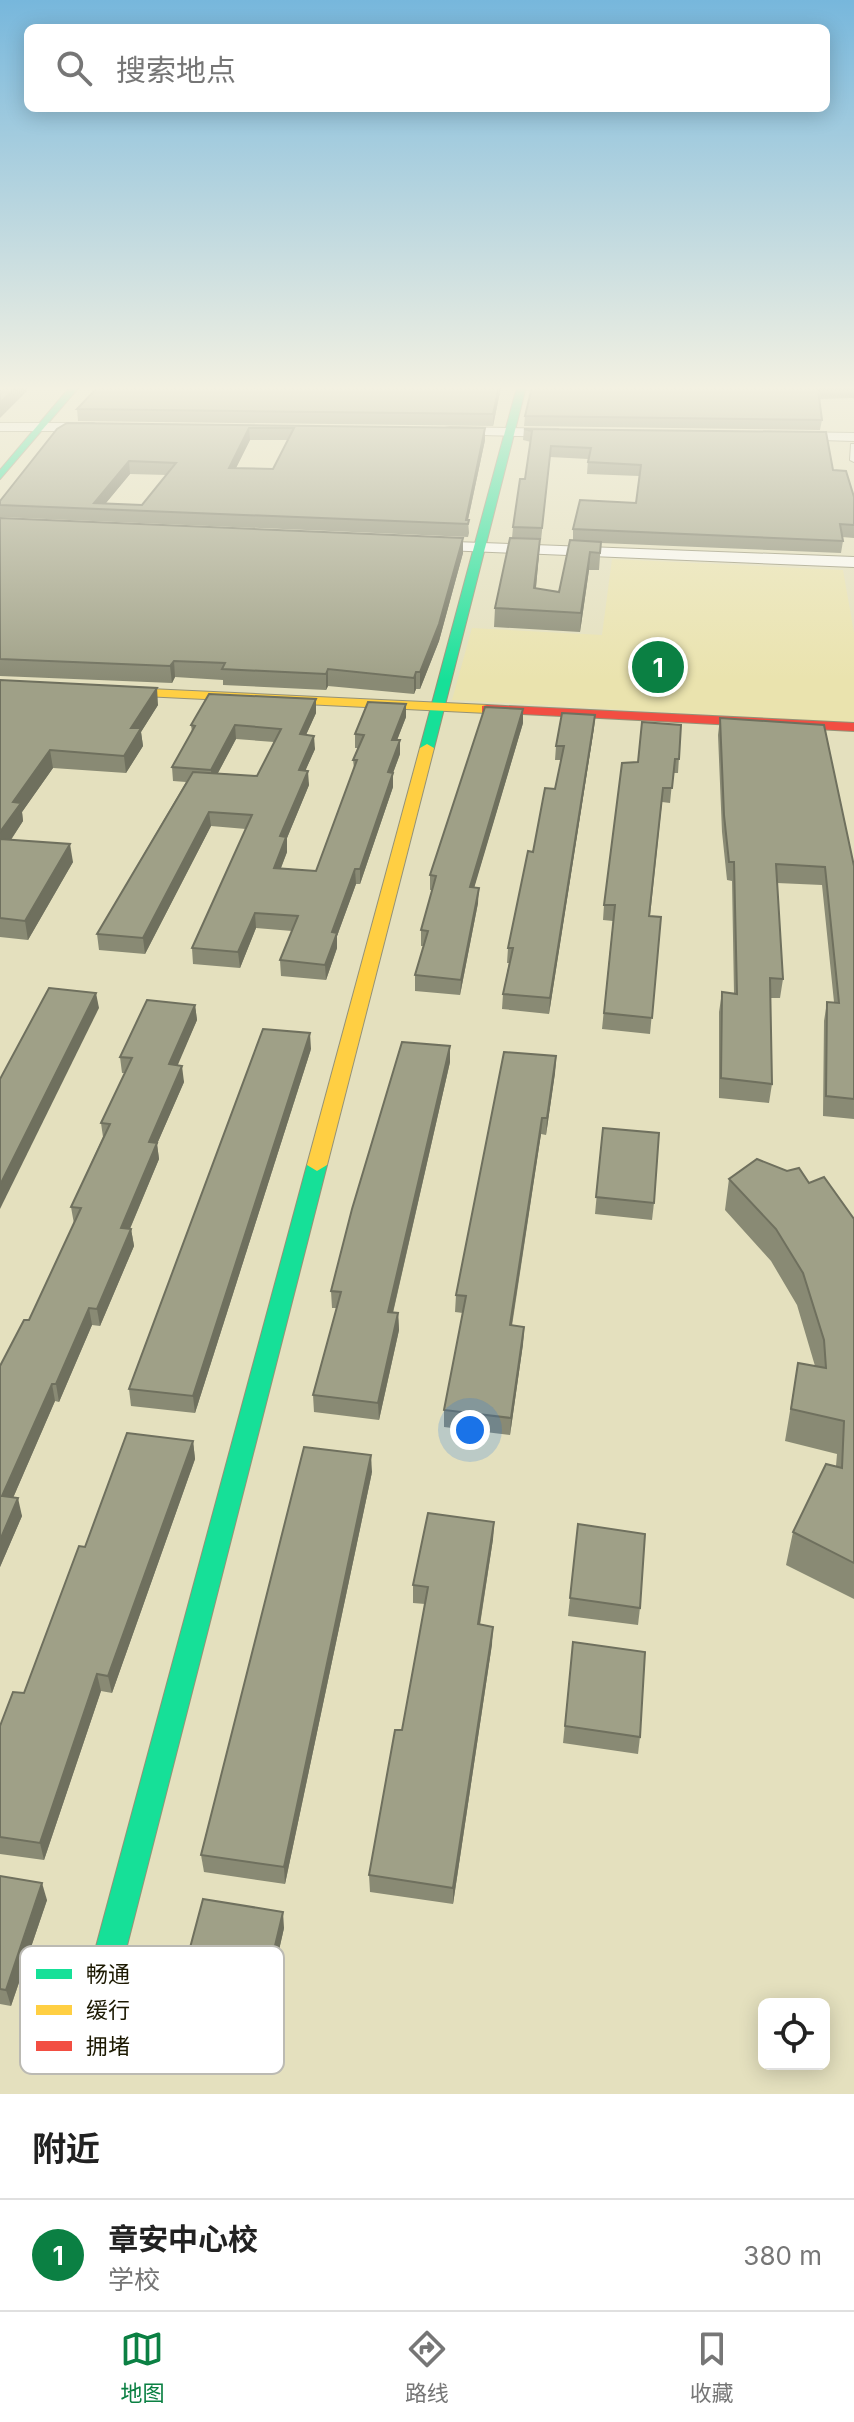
<!DOCTYPE html>
<html lang="zh">
<meta charset="utf-8">
<style>
body{margin:0;font-family:Inter,"Noto Sans SC",sans-serif;background:#f2f2f2;color:#222}
.controls{position:absolute;right:24px;bottom:24px;display:grid;overflow:hidden;border-radius:12px;box-shadow:0 4px 20px #0003}
.controls button{width:72px;height:72px;display:grid;place-items:center;padding:0;border:0;border-bottom:2px solid #e0e0e0;background:#fff;color:#222;font:40px sans-serif}
.you{position:absolute;left:470px;top:1430px;width:28px;height:28px;margin:-20px;border:6px solid #fff;border-radius:50%;background:#1a73e8;box-shadow:0 0 0 12px #1a73e833}
.badge{display:grid;place-items:center;width:52px;height:52px;border-radius:50%;background:#0b8043;color:#fff;font-size:26px;font-weight:700}
.pin{position:absolute;translate:-50% -50%;border:4px solid #fff;box-shadow:0 2px 8px #0006}
.list{margin:0;padding:0;list-style:none}
h2{display:flex;justify-content:space-between;align-items:center;height:104px;margin:0;padding:0 32px;font-size:34px}
h2 small{font-size:26px;font-weight:400;color:#767676}
.list li{display:grid;grid-template-columns:52px 1fr auto;gap:24px;align-items:center;box-sizing:border-box;height:112px;padding:0 32px;border-top:2px solid #e0e0e0}
.list b{display:block;font-size:30px;white-space:nowrap}
.list p{margin:0;font-size:26px;white-space:nowrap;color:#767676}
.list em{font-size:26px;font-style:normal;color:#767676}
.icon{flex:none;width:44px;height:44px;fill:none;stroke:currentColor;stroke-width:2;stroke-linecap:round;stroke-linejoin:round}
.map{position:relative;flex:none;width:854px;height:2094px;overflow:hidden}
.search{position:absolute;background:#fff;box-shadow:0 4px 20px #0003;left:24px;right:24px;top:24px;height:88px;display:flex;align-items:center;gap:20px;box-sizing:border-box;padding:0 28px;border-radius:12px;color:#767676;font-size:30px}
.sheet{height:216px;background:#fff}
nav{display:flex;justify-content:space-around;align-items:center;box-sizing:border-box;height:112px;border-top:2px solid #e0e0e0;background:#fff;font-size:22px;color:#767676}
nav a{display:grid;justify-items:center;gap:4px}
nav .on{color:#0b8043}
.map>svg:first-child{display:block}
.built{fill:#eae3ae}
.lines{fill:none;stroke-linecap:round;stroke-linejoin:round}
.lane-casing{stroke:#959277;stroke-width:2}
.street-casing{stroke:#959277;stroke-width:2}
.fast-casing{stroke:#959277;stroke-width:2}
.slow-casing{stroke:#959277;stroke-width:2}
.jam-casing{stroke:#959277;stroke-width:2}
.lane{fill:#fbfaf5;fill-rule:evenodd}
.street{fill:#fbfaf5;fill-rule:evenodd}
.fast{fill:#16e098;fill-rule:evenodd}
.slow{fill:#ffcf43;fill-rule:evenodd}
.jam{fill:#f24e42;fill-rule:evenodd}
.wall{fill:#898a74;fill-rule:evenodd}
.shaded-wall{fill:#6f705e}
.building{fill:#9fa087;stroke:#6f705e;stroke-width:2;fill-rule:evenodd}
.key{fill:#fff;stroke:#bbbab3;stroke-width:2}
.key-label{font-size:22px;fill:#1c1902}
</style>
<div class="map">
<svg width="854" height="2094" viewBox="0 0 854 2094">
<rect width="100%" height="100%" fill="#e4e0be"/>
<polygon class="built" points="612,559 843,570 854,633 854,723 452,700 472,628 602,635"/>
<g class="lines">
<defs>
<polygon id="lane" points="851,444 854,444 854,462 850,460"/>
<g id="street">
<polygon points="0,423 94,423 101,427 94,431 0,431"/>
<polygon points="450,427 558,429 565,433 558,437 445,434 445,428"/>
<polygon points="794,432 854,433 854,441 789,439 789,433"/>
<polygon points="427,541 854,557 854,567 421,549 421,543"/>
</g>
<g id="fast">
<polygon points="70,387 79,387 0,479 0,470"/>
<polygon points="517,387 526,387 434,748 432,751 422,751 420,748"/>
<polygon points="317,1159 327,1165 102,2043 97,2054 86,2059 75,2054 70,2043 307,1165"/>
</g>
<g id="slow">
<polygon points="107,687 487,705 494,709 487,713 102,694 100,691"/>
<polygon points="427,744 434,748 327,1165 317,1171 307,1165 420,748"/>
</g>
<polygon id="jam" points="487,705 854,723 854,731 482,712 482,706"/>
</defs>
<use href="#lane" class="lane-casing"/>
<use href="#street" class="street-casing"/>
<use href="#fast" class="fast-casing"/>
<use href="#slow" class="slow-casing"/>
<use href="#jam" class="jam-casing"/>
<use href="#lane" class="lane"/>
<use href="#street" class="street"/>
<use href="#fast" class="fast"/>
<use href="#slow" class="slow"/>
<use href="#jam" class="jam"/>
</g>
<g class="wall">
<polygon points="98,387 501,387 493,426 78,421 77,409"/>
<polygon points="532,387 854,387 854,399 853,398 819,399 822,420 820,430 524,426 525,416"/>
<path d="M485 428V440L468 520 469 533 468 537 0 517V501L57 429ZM250 440H288L273 469 236 468ZM130 474 167 475 142 505 105 504Z"/>
<path d="M524 429 833 470 854 497V538L842 537 843 541 841 553 601 543 599 570H589L580 632 494 627 495 608 512 538 513 527 525 479 531 442 523 440ZM550 457 588 459 587 474 639 476 636 503 573 529V540L559 592 536 588 540 540H541Z"/>
<polygon points="0,518 463,538 463,553 439,641 420,689 416,689 414,694 328,686 326,690 223,685 223,680 175,677 172,683 0,676"/>
<polygon points="0,680 158,705 141,732 143,746 126,773 53,768 22,812 23,821 11,840 73,862 28,940 0,937"/>
<path d="M316 699V713L306 735 315 749 305 771 309 785 287 838V852L281 868 316 871 354 768 353 760 358 748H355V734L406 704V717L397 740H400V754L393 773V787L360 884H356L337 936V948L326 980 281 976 280 960 292 931 256 928 240 968 193 964 192 948 246 829 211 826 145 954 99 950 97 934 186 782 173 781 172 767 192 732 191 725ZM236 739 274 742 257 776 218 773Z"/>
<polygon points="523,709 523,723 474,887 478,903 460,995 415,991 415,975 424,946 421,946 421,930 432,890 430,890 430,875"/>
<polygon points="595,715 594,728 549,1014 502,1009 503,994 509,963 507,963 508,948 533,852 555,789 561,760 555,760 556,746"/>
<polygon points="720,718 854,866 854,1119 823,1116 824,1021 827,1002 834,1002 822,885 777,883 783,979 780,998 770,998 772,1084 769,1103 719,1098 719,1012 722,992 734,994 732,881 727,880 722,832 718,735"/>
<polygon points="681,725 678,773 673,773 670,803 662,802 650,916 661,917 650,1034 602,1029 613,921 603,920 604,905 638,762"/>
<polygon points="195,1005 197,1020 177,1065 184,1082 157,1144 159,1159 130,1229 131,1229 134,1246 100,1326 92,1325 59,1402 55,1401 13,1498 22,1516 0,1567 0,1366 29,1320 74,1224 71,1207 103,1137 101,1123 125,1073 122,1073 120,1057"/>
<polygon points="450,1046 450,1062 393,1313 398,1313 399,1330 379,1420 314,1412 313,1395 337,1308 332,1308 331,1291"/>
<polygon points="311,1049 195,1413 131,1406 129,1389"/>
<polygon points="556,1056 555,1073 546,1135 541,1134 512,1326 524,1327 523,1344 510,1435 444,1427 444,1410 463,1313 455,1312 456,1295"/>
<polygon points="603,1128 654,1203 652,1220 595,1214"/>
<polygon points="729,1179 809,1183 854,1219 854,1599 786,1565 793,1532 836,1466 837,1454 785,1441 798,1363 815,1366 797,1305 771,1261 725,1210"/>
<polygon points="193,1441 195,1459 112,1693 101,1691 44,1860 0,1854 0,1726 24,1693 85,1547"/>
<polygon points="372,1472 285,1884 204,1872 201,1855"/>
<polygon points="494,1522 493,1539 480,1625 492,1644 453,1904 370,1892 369,1875 402,1730 425,1604 413,1603 413,1585"/>
<polygon points="578,1524 640,1608 638,1625 568,1616"/>
<polygon points="573,1642 640,1737 638,1754 563,1743"/>
<polygon points="0,1876 47,1900 11,2006 0,2004"/>
<polygon points="284,1928 259,2038 177,2024 174,2008"/>
</g>
<g class="shaded-wall">
<polygon points="16,387 27,387 27,391 0,418 0,403"/>
<polygon points="499,387 501,387 493,426 493,414"/>
<polygon points="249,428 250,440 230,480 229,468"/>
<polygon points="485,428 485,440 467,524 466,520"/>
<polygon points="129,461 130,474 101,509 94,503"/>
<polygon points="463,538 463,553 439,641 420,689 420,672"/>
<polygon points="540,539 539,556 534,606 534,588"/>
<polygon points="590,552 589,570 580,632 581,613"/>
<polygon points="174,661 175,677 172,683 170,666"/>
<polygon points="328,669 328,686 326,690 326,674"/>
<polygon points="416,672 416,689 414,694 414,678"/>
<polygon points="157,688 158,705 141,732 143,746 126,773 124,756 131,728"/>
<polygon points="316,699 316,713 300,748 300,734"/>
<polygon points="406,704 406,717 392,753 392,740"/>
<polygon points="523,709 523,723 470,902 470,887"/>
<polygon points="595,715 594,728 549,1014 550,998"/>
<polygon points="235,725 236,739 212,784 211,770"/>
<polygon points="314,736 315,749 299,785 299,770"/>
<polygon points="400,740 400,754 393,773 393,787 360,884 360,869 388,772"/>
<polygon points="50,750 53,768 22,812 23,821 0,856 0,832 13,802"/>
<polygon points="308,771 309,785 287,838 287,852 275,883 274,868 280,836"/>
<polygon points="209,812 211,826 145,954 143,938"/>
<polygon points="70,844 73,862 28,940 25,921"/>
<polygon points="355,869 356,884 337,936 337,948 326,980 325,965 332,932"/>
<polygon points="479,888 478,903 460,995 461,980"/>
<polygon points="255,913 256,928 240,968 238,952"/>
<polygon points="96,993 99,1008 0,1209 0,1185"/>
<polygon points="195,1005 197,1020 171,1081 169,1064"/>
<polygon points="310,1033 311,1049 195,1413 193,1396"/>
<polygon points="450,1046 450,1062 389,1329 388,1312"/>
<polygon points="556,1056 555,1073 546,1135 547,1118"/>
<polygon points="182,1066 184,1082 157,1144 159,1159 123,1245 121,1228 149,1142"/>
<polygon points="542,1118 541,1134 509,1342 510,1325"/>
<polygon points="131,1229 134,1246 100,1326 97,1309"/>
<polygon points="89,1308 92,1325 59,1402 56,1384"/>
<polygon points="398,1313 399,1330 379,1420 378,1403"/>
<polygon points="524,1327 523,1344 510,1435 511,1418"/>
<polygon points="52,1384 55,1401 6,1514 2,1496"/>
<polygon points="193,1441 195,1459 112,1693 108,1676"/>
<polygon points="371,1455 372,1472 285,1884 284,1867"/>
<polygon points="18,1498 22,1516 0,1567 0,1540"/>
<polygon points="494,1522 493,1539 477,1642 478,1624"/>
<polygon points="493,1627 492,1644 453,1904 453,1888"/>
<polygon points="97,1674 101,1691 44,1860 40,1843"/>
<polygon points="42,1883 47,1900 11,2006 6,1990"/>
<polygon points="283,1912 284,1928 259,2038 257,2022"/>
</g>
<g class="building">
<polygon points="0,387 16,387 0,403"/>
<polygon points="98,387 499,387 493,414 77,409"/>
<polygon points="532,387 854,387 854,388 818,389 822,420 525,416"/>
<path d="M67 423 485 428 466 520H469L468 524 0 505V501L57 429ZM249 428H294L273 469 229 468ZM129 461 176 463 142 505 94 503Z"/>
<polygon points="524,429 826,432 833,470 846,471 854,497 854,525 840,524 843,541 573,529 580,500 636,503 641,465 588,462 591,448 551,446 542,528 513,527 520,479 525,479 532,431"/>
<polygon points="0,518 463,538 439,624 420,672 416,672 414,678 328,669 326,674 222,669 225,663 174,661 170,666 0,659"/>
<polygon points="510,538 540,539 534,588 559,592 570,540 601,542 600,553 590,552 581,613 495,608"/>
<polygon points="0,680 157,688 131,728 141,728 124,756 50,750 13,802 21,803 0,832"/>
<polygon points="209,694 316,699 300,734 314,736 299,770 308,771 280,836 286,837 274,868 316,871 357,760 353,760 364,735 355,734 368,702 406,704 392,740 400,740 388,772 393,773 360,869 355,869 332,932 337,933 325,965 280,960 298,916 255,913 238,952 192,948 252,815 209,812 143,938 97,934 193,772 257,776 281,729 235,725 211,770 172,767 195,726 191,725"/>
<polygon points="485,707 523,709 470,887 479,888 461,980 415,975 428,931 421,930 436,876 430,875"/>
<polygon points="562,713 595,715 550,998 503,994 513,948 508,948 528,851 533,852 545,788 555,789 564,746 556,746"/>
<polygon points="720,718 824,725 854,866 854,1099 826,1096 827,1002 839,1003 825,867 776,864 783,979 770,978 772,1084 721,1078 722,992 737,994 734,862 729,862 724,815"/>
<polygon points="642,722 681,725 679,759 675,759 672,788 663,788 649,916 661,917 652,1018 604,1013 615,905 604,905 622,763 638,762"/>
<polygon points="0,839 70,844 25,921 0,918"/>
<polygon points="49,988 96,993 0,1185 0,1079"/>
<polygon points="147,1000 195,1005 169,1064 182,1066 149,1142 157,1143 121,1228 131,1229 97,1309 89,1308 56,1384 52,1384 2,1496 18,1498 0,1540 0,1366 24,1320 29,1320 81,1208 71,1207 110,1124 101,1123 132,1058 120,1057"/>
<polygon points="263,1029 310,1033 193,1396 129,1389"/>
<polygon points="402,1042 450,1046 388,1312 398,1313 378,1403 313,1395 341,1292 331,1291 352,1209"/>
<polygon points="504,1052 556,1056 547,1118 542,1118 510,1325 524,1327 511,1418 444,1410 466,1296 456,1295"/>
<polygon points="603,1128 659,1133 654,1203 596,1197"/>
<polygon points="757,1159 787,1171 799,1168 809,1183 824,1177 854,1219 854,1563 793,1532 826,1464 842,1468 844,1421 791,1409 798,1363 826,1368 824,1340 803,1273 776,1229 729,1179"/>
<polygon points="127,1433 193,1441 108,1676 97,1674 40,1843 0,1837 0,1726 13,1692 24,1693 79,1546 85,1547"/>
<polygon points="304,1447 371,1455 284,1867 201,1855"/>
<polygon points="428,1513 494,1522 478,1624 493,1627 453,1888 369,1875 395,1730 402,1730 428,1587 413,1585"/>
<polygon points="578,1524 645,1534 640,1608 570,1598"/>
<polygon points="573,1642 645,1652 640,1737 565,1726"/>
<polygon points="0,1876 42,1883 6,1990 0,1989"/>
<polygon points="203,1899 283,1912 257,2022 174,2008"/>
</g>
<linearGradient id="sky" x2="0" y2="1"><stop stop-color="#77b7dc"/><stop offset="0.57" stop-color="#f3f1e2"/><stop offset="1" stop-color="#f3f1e2" stop-opacity="0"/></linearGradient>
<rect width="854" height="681" fill="url(#sky)"/>
<rect x="20" y="1946" width="264" height="128" rx="12" class="key"/>
<rect x="36" y="1969" width="36" height="10" fill="#16e098"/>
<rect x="36" y="2005" width="36" height="10" fill="#ffcf43"/>
<rect x="36" y="2041" width="36" height="10" fill="#f24e42"/>
<g class="key-label">
<text x="86" y="1982">畅通</text>
<text x="86" y="2018">缓行</text>
<text x="86" y="2054">拥堵</text>
</g>
</svg>
<div class="controls">
<button><svg class="icon" aria-label="locate" viewBox="0 0 24 24"><circle cx="12" cy="12" r="6"/><path d="M12 2v4M12 18v4M2 12h4M18 12h4"/></svg></button>
</div>
<div class="you"></div>
<div class="pin badge" style="left:658px;top:667px">1</div>
<div class="search"><svg class="icon" aria-label="search" viewBox="0 0 24 24"><circle cx="10" cy="10" r="6"/><path d="M15 15l6 6"/></svg>搜索地点</div>
</div>
<section class="sheet">
<h2>附近<small></small></h2>
<ul class="list">
<li><span class="badge">1</span><div><b>章安中心校</b><p>学校</p></div><em>380 m</em></li>
</ul>
</section>
<nav>
<a class="on"><svg class="icon" aria-label="map" viewBox="0 0 24 24"><path d="M3 6l6-2 6 2 6-2v14l-6 2-6-2-6 2zM9 4v14M15 6v14"/></svg>地图</a>
<a><svg class="icon" aria-label="directions" viewBox="0 0 24 24"><path d="M12 3l9 9-9 9-9-9zM9 14v-3h6M13 9l2 2-2 2"/></svg>路线</a>
<a><svg class="icon" aria-label="saved" viewBox="0 0 24 24"><path d="M7 4h10v16l-5-4-5 4z"/></svg>收藏</a>
</nav>
